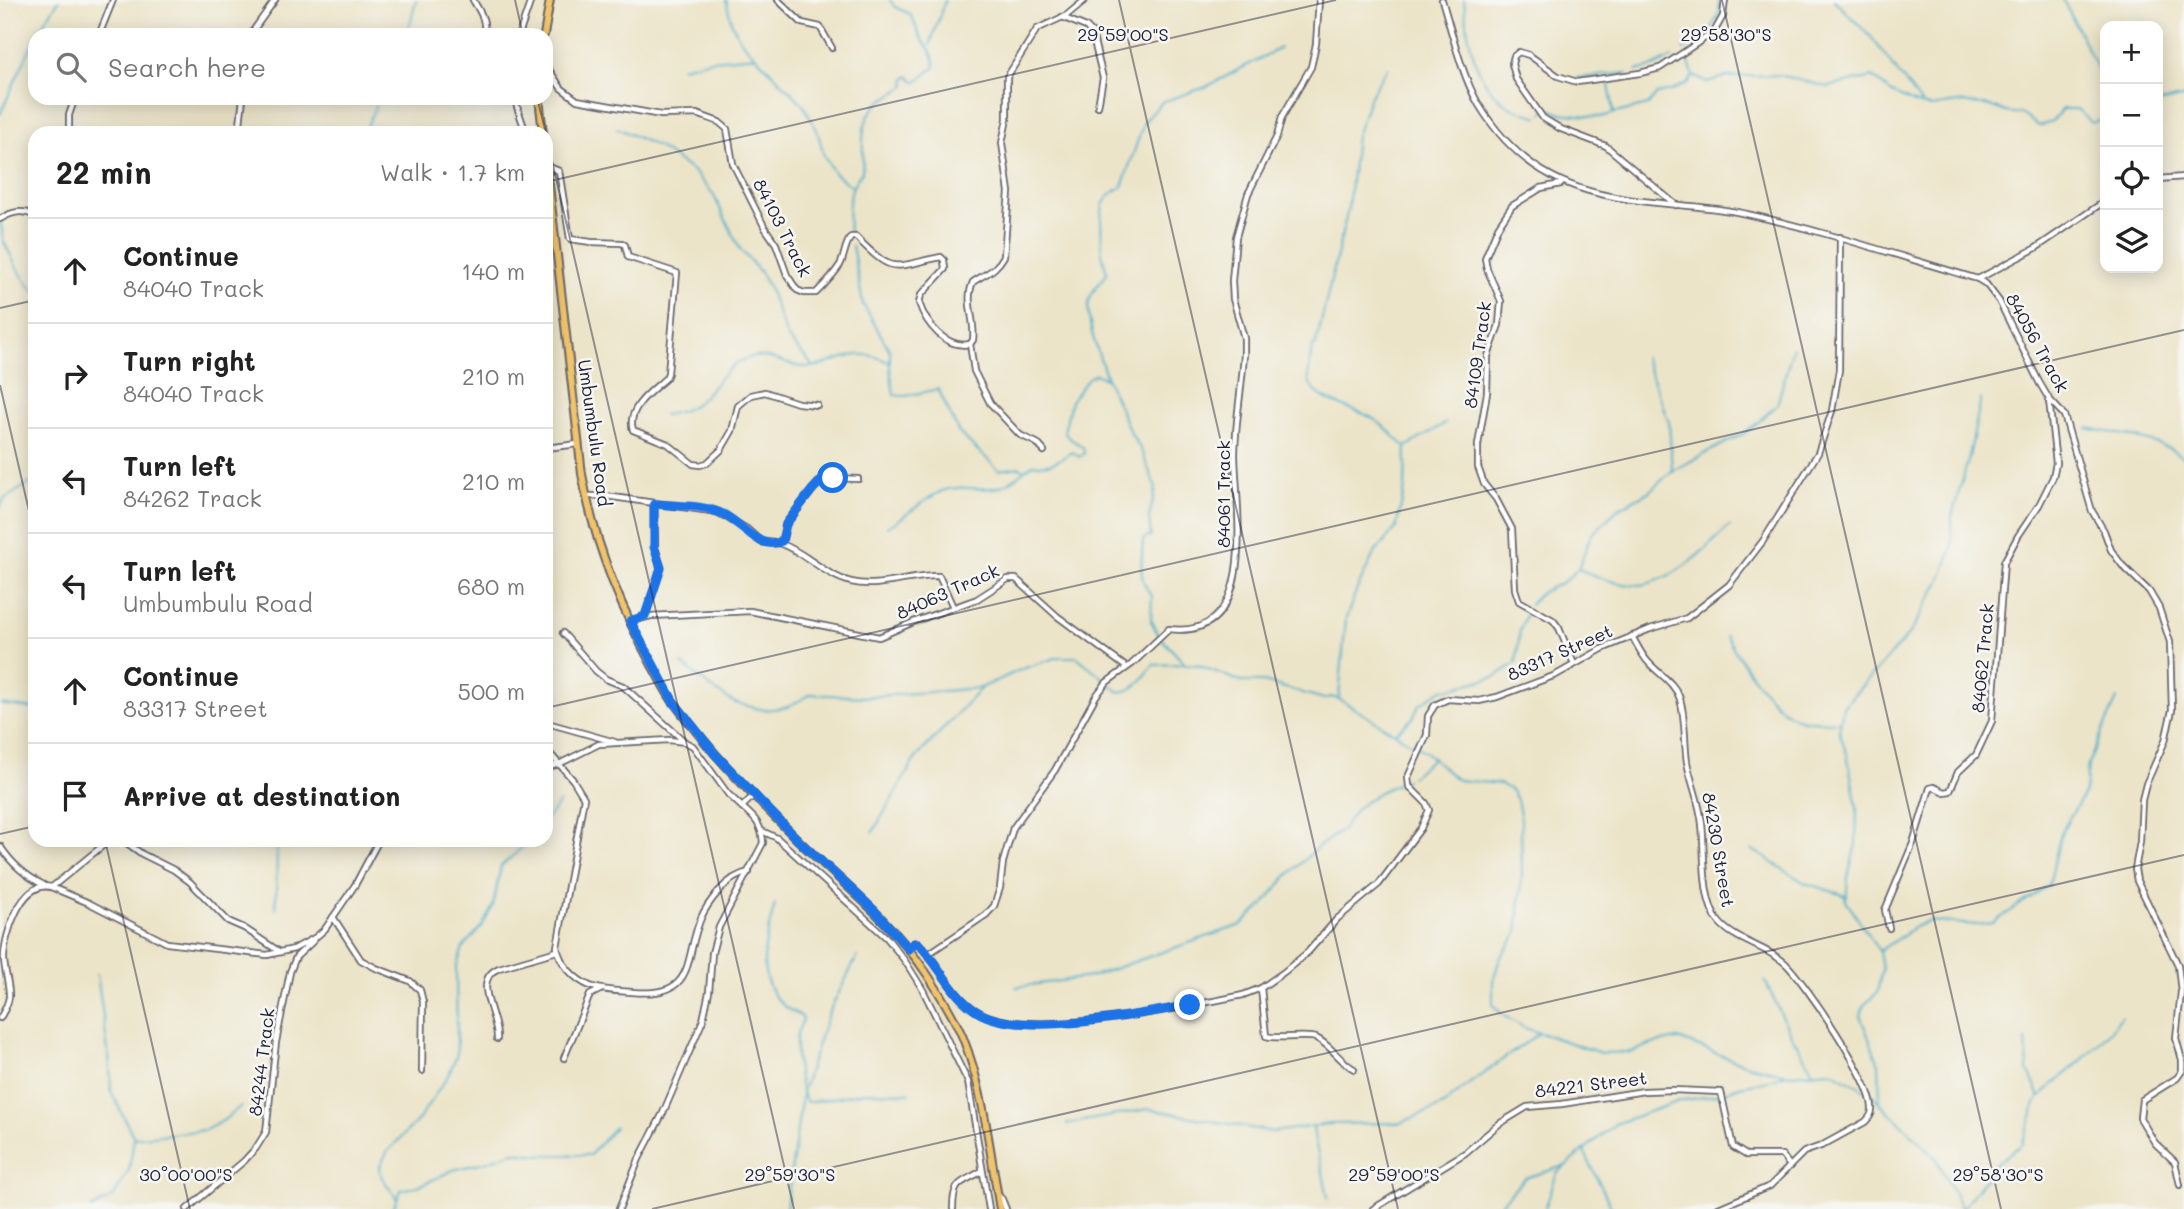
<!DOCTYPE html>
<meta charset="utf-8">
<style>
body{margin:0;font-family:Mali,sans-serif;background:#f6f6f6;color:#222}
.controls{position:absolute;right:21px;top:21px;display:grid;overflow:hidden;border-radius:14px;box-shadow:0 4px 18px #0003}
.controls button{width:63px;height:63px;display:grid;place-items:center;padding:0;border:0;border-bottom:2px solid #e0e0e0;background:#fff;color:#222;font:35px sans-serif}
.stop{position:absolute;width:21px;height:21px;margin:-16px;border:5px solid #1a73e8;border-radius:50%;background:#fff}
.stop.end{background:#1a73e8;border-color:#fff;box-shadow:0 2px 7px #0008}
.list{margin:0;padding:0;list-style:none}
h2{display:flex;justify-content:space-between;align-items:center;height:91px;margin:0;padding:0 28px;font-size:30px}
h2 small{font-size:23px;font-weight:400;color:#767676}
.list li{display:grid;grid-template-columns:46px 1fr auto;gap:21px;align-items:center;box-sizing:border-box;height:105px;padding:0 28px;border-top:2px solid #e0e0e0}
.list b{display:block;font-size:26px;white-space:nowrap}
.list p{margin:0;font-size:23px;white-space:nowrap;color:#767676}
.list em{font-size:23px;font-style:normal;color:#767676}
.icon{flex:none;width:38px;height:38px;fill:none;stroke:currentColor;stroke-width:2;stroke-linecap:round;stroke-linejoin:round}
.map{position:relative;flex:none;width:2184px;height:1209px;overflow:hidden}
.search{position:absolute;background:#fff;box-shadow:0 4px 18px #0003;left:28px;top:28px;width:525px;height:77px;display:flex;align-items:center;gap:18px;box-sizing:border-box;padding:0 24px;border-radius:21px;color:#767676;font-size:26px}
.panel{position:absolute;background:#fff;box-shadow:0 4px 18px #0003;left:28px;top:126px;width:525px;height:721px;border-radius:21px}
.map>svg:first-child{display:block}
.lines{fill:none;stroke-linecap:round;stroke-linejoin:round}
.stream{stroke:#4caecb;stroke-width:2}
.minor-casing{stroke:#69666c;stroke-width:8}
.major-casing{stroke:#69666c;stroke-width:10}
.minor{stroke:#fff;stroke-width:4.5}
.major{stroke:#f1c36a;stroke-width:6}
.route{stroke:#1a73e8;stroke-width:9}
.ticks{fill:none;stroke:#22223b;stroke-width:2;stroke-opacity:0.45}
.labels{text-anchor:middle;stroke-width:5;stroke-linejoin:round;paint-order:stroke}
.street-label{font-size:18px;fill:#22223b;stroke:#f6f6f2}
.ticks-label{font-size:18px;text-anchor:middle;fill:#22223b;stroke:#f6f6f2;stroke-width:5;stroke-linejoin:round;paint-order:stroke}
</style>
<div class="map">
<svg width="2184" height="1209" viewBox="0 0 2184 1209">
<rect width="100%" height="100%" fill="#f6f6f2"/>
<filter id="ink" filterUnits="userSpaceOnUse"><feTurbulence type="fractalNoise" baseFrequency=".0143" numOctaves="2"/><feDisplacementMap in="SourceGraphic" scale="14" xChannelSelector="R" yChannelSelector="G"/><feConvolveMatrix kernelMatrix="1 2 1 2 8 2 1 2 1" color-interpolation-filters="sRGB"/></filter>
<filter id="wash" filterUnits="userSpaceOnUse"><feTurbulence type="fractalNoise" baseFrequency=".00686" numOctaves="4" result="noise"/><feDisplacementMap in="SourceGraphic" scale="28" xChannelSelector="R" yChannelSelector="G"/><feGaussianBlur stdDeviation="1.57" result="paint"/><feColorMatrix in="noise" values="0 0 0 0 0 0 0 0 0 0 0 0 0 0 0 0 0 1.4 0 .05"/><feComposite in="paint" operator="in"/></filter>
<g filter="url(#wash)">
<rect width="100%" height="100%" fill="#ece4c8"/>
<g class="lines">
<g class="stream">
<polyline points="726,0 732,24 741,41 802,103 817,130 824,156 834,173 851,186"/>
<path d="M1464 0C1467 36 1474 85 1508 105 1517 111 1529 114 1539 117"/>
<polyline points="1834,0 1872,38 1923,106"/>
<polyline points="2063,0 2105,83"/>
<polyline points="1710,32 1719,12 1719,0"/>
<polyline points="36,35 59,0"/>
<polyline points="404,35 410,25 416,0"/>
<polyline points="930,45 945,0"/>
<polyline points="1683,50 1688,47"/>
<polyline points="1687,56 1693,75"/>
<polyline points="681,67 711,60 756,56"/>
<polyline points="1636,71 1653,67 1673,57"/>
<polyline points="1577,78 1627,73"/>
<polyline points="1608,80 1614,112"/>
<path d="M2158 102C2167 104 2174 97 2184 98"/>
<polyline points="1543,113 1547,108 1559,113 1600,117 1648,105 1657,94 1672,91 1689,82 1693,76 1706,82 1726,77 1779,75 1827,87 1873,77 1892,93 1916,104 1931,107 1964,102 1978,105 1987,105 2006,112 2021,114 2039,126 2052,122 2062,109 2077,109 2092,123 2105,118"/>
<polyline points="0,114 35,38"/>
<polyline points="617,128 658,147 694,172 713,194 740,249 760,272 768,286 787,337 813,366"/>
<polyline points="364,133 379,98"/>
<polyline points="0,216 3,240 18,270 35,293"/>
<path d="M849 236C848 213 846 189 862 172 865 147 857 122 878 104 886 97 897 92 906 86L905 79 909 76 916 82 935 67C935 55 930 50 923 41 918 35 915 22 910 14L895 7 890 0"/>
<path d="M852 246 863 304 890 351V367L894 395 906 396 938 389 959 433 999 470 1020 467 1024 470 1034 464C1052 467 1059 459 1073 452L1079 457 1084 454V449C1078 441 1069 441 1064 432L1071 401 1088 378 1095 374 1107 379 1130 432 1141 450 1156 488 1149 517 1151 537H1146L1143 540C1142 563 1137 578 1152 596L1151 621 1158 634"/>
<polyline points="1644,357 1669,422 1672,470"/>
<path d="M1107 378C1100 359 1085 321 1089 301 1092 289 1102 282 1107 273L1102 254 1101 218 1103 205 1109 195 1122 187 1144 122 1162 102 1206 87 1280 48"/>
<path d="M663 415C675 413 687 411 698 402 714 389 723 368 745 359 765 352 778 362 797 366 833 373 849 340 890 363"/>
<path d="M2087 428C2117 434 2161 439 2184 458"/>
<polyline points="1406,447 1446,423"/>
<polyline points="0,508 4,499 35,480"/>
<path d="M887 527C907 517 921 500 942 491 961 483 987 494 1006 484 1012 481 1018 475 1024 471"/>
<path d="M1578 569C1597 576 1624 589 1646 584 1679 577 1706 548 1730 526"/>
<polyline points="1530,605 1540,593 1563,582 1578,569 1591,535 1619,508 1650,491 1672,471 1748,431 1777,405 1793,347"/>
<path d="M1726 636C1739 658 1772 710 1797 718 1809 723 1827 721 1840 722"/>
<polyline points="1161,638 1185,664 1198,665 1242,682 1264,682 1324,699 1331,697 1339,699 1427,753 1457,780 1501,784 1512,791 1517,800 1521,819 1522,875 1517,934 1500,958 1493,981 1493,1005 1504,1016 1525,1028 1601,1053 1632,1052 1652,1044 1678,1039 1747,1065 1787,1074 1832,1071 1865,1090"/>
<polyline points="682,664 713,689 735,703 764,710 788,707 811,694 864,697 981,688 1022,669 1058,657 1077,657 1106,680"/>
<path d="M1108 683 1119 692C1138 690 1142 679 1153 665L1184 664"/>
<path d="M1339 697 1346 618 1357 589 1374 554 1396 528 1405 488 1406 447C1395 438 1382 422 1368 416 1352 408 1315 401 1309 381 1307 372 1311 357 1312 348L1316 344 1348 209 1356 136 1370 96 1388 67"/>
<polyline points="0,704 35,709"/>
<polyline points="1395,733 1413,718 1419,705 1439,691 1495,677 1516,663 1520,630 1528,610"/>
<polyline points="1411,777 1433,758"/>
<polyline points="546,820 560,802"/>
<polyline points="873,832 915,759 981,688"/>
<polyline points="1751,849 1805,883 1847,896"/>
<path d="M775 904C766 939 752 978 784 1006 790 1011 797 1013 803 1018 802 1025 798 1028 797 1034 794 1049 798 1090 807 1102H812L865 1092 909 1093"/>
<polyline points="276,909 277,840"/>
<polyline points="1879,951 1915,927 1928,921 1977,925 1993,923 2049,885 2061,833 2085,792 2088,764 2117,699"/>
<polyline points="1765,981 1790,1033 1814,1073"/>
<polyline points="1016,987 1090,977 1241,925 1264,904 1287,876 1318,847 1342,830 1356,809 1379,792 1406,780"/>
<polyline points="803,1089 828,1014 857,957"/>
<polyline points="1870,1093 1936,1158 1962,1209"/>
<path d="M2041 1096C2052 1084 2063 1076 2075 1066 2093 1051 2108 1034 2122 1016"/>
<polyline points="1880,1104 1879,1064 1861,1018 1863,1006 1877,993 1882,969 1879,951 1846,901 1848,877 1856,844 1857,807 1847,754 1839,731 1843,707 1911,632 1940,581 1952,549 1952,516 1969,457 1981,399"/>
<polyline points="1067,1124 1149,1109 1272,1132 1329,1124 1400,1123 1442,1106 1466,1086 1538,1034"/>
<path d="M1313 1128C1316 1153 1325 1175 1328 1199"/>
<polyline points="134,1138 205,1130 224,1120 242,1105"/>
<polyline points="1584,1151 1612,1209"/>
<polyline points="397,1199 381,1176 380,1166 387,1152 419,1119 449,1074 457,1054 456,967 463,948 482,926 493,906 501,866 531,840"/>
<polyline points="91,1209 114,1196 129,1170 134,1138 111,1091 110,1065 97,974"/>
<polyline points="393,1209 401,1190 424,1184 453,1170 485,1162 513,1152 540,1155 590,1155 615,1127"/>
<polyline points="786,1209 802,1094"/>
<polyline points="1496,1209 1525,1178 1564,1166"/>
<polyline points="1545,1209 1557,1173 1615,1124 1679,1101 1721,1094 1739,1086 1764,1082 1786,1074"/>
<polyline points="1962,1209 1997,1163 2022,1144 2033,1114 2034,1105 2040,1097 2028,1070 2026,1040"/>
</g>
</g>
</g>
<g filter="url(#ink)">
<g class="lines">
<defs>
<g id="minor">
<path d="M473 0C481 13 486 20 484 35"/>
<polyline points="778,0 802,23 820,27 832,48"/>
<path d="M1442 0C1452 33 1462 76 1479 105 1510 156 1552 185 1610 196 1652 205 1695 204 1737 212 1819 229 1898 256 1978 279L2036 248 2105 201"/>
<polyline points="1062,17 1086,27 1092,33 1103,78 1098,106"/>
<polyline points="99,35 113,0"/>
<polyline points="250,35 275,0"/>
<polyline points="519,35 531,0"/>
<path d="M546 65 561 88 577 100 661 115 697 114 719 122 727 129 733 164 765 228 776 244 787 275 797 290 804 293H816C825 284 833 276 840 265 845 256 844 246 851 237H856C895 276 891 267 941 257L944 260 945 269 921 295 919 303C926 324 946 349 970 344L973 340C976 320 964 302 973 282 986 273 996 271 1004 256L1009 192 1002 143 1007 119V77L1037 29 1067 15 1085 0"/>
<polyline points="514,98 526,133"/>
<polyline points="69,133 69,115 75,98"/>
<polyline points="239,133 243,98"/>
<path d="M547 166 559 171 570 239 591 242 622 243 625 245 628 257 677 273 668 373 666 378C653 390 626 408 633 430L668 444 693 464 700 465 707 463 721 450 732 431 738 406 751 395 765 392 798 403 817 405"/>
<polyline points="2158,179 2184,177"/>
<polyline points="1561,184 1541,188 1512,206 1498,227 1485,258 1487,269 1501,301 1499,325 1488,356 1487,393 1478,445 1478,467 1484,484 1496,499 1512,529 1515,589 1519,601 1553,620 1559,628 1574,664"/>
<polyline points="1676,205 1606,146 1561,129 1543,118 1516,79 1512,64 1514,56 1519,52 1529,55 1558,76 1577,82 1640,73 1660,68 1714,32 1723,16 1725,0"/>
<path d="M0 219C12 212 22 209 35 216"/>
<polyline points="1978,279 1986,284 1999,301 2039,382 2049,399 2064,415 2092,511 2104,531 2111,550 2122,565 2149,591 2159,608 2170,642 2172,710 2165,741 2146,784 2142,800 2140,842 2135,869 2137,881 2178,965 2181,992 2176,1038 2182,1060 2182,1071 2177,1078 2142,1100 2140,1118 2155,1143 2175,1162 2180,1185"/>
<polyline points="970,344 974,371 990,403 1020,435 1037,443 1044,451"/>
<polyline points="546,448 578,444"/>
<polyline points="587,496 606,496 717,512 747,529 761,542 776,543 782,541 786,524 818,483 833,478 858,479"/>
<path d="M779 543C806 552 823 575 851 582 880 589 911 575 939 576L953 607"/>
<polyline points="645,616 661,568 655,547 654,504"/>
<polyline points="630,621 651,616 750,611 879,637 916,621 977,599 1008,579 1016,579 1057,616 1126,667"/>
<polyline points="563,633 596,671 606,679 623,686 684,741"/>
<path d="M1632 636C1637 645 1642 656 1649 663 1660 675 1675 683 1680 699 1686 719 1684 742 1687 762 1691 783 1700 803 1702 824 1705 851 1701 901 1719 922 1736 942 1767 946 1786 964 1806 984 1873 1082 1872 1109 1872 1115 1869 1118 1865 1122L1821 1146 1804 1152 1770 1186 1716 1209"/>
<polyline points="551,724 615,742"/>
<path d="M546 749 573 780 584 798 557 947C560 964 574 979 590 986 603 991 618 991 632 992 698 998 683 960 701 918 705 908 712 899 719 891 727 882 738 874 749 872"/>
<polyline points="546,768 559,764 599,744 669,740 685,742 693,746 728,794 742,807"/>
<polyline points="762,831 777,838 887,938 905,961 923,990 968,1082 989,1209"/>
<path d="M0 846C11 863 25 876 44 885"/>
<polyline points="52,887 106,843 124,841 142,854 174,870 190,882 228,921 244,928 280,952"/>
<polyline points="333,917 361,960 376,968 410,981 420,990 423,1002 422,1071"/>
<polyline points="1889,928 1885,910 1913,843 1930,788 1934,787 1944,792 1950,791 1958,772 1976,755 1992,721 2004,562 2018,536 2039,505 2053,477 2056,463 2049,400"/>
<path d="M909 949 914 943H918C939 964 952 996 978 1012 1027 1041 1185 1007 1243 995L1261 988 1284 972 1308 952 1337 919 1379 884 1421 828 1429 810 1426 803 1409 786 1408 777 1427 735 1428 716 1435 705 1448 699 1479 701 1497 697 1556 675 1602 649 1650 629 1687 618 1729 585 1763 541 1818 453 1832 411 1839 370 1840 237"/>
<path d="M928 954 986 915 994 906 1000 888 1003 862 1013 828 1055 770 1096 696 1107 682 1132 664 1169 629C1260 641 1236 510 1235 456 1235 422 1242 388 1244 354V338L1233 299 1232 281 1236 237 1248 194 1277 136 1282 117 1311 67 1316 44 1319 0"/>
<path d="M1261 988 1266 1036C1279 1040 1307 1034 1316 1038 1331 1045 1339 1061 1354 1069"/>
<path d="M0 1018C4 1011 8 1005 9 997 10 985 4 971 4 958 4 936 21 880 51 887L89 903 167 943 267 955 294 949 316 937 325 929 355 885 379 840"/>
<path d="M497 1039C499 1017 470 980 499 968L557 951"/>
<polyline points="564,1058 590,995 600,990"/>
<polyline points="998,1195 1002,1199 1006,1209"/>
<polyline points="187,1209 244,1161 256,1148 266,1132 276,1042 290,972 296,957 313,941"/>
<path d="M619 1209 639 1159 663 1113 703 1020 709 992 712 953 719 927 763 843C762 825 755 818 742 807L754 795"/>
<path d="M953 1209C953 1180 961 1184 982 1171"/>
<polyline points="1373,1209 1465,1153 1499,1124 1527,1107 1562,1104 1644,1091 1672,1090 1721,1092 1733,1147 1746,1155 1782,1155 1790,1166"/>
</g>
<g id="major">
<polyline points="544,35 550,0"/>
<polyline points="539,98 543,133"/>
<path d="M546 159 582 474C594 542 620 607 653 667 660 679 666 693 675 704 711 753 755 798 799 841 843 884 892 921 927 974 940 994 954 1016 963 1038 984 1090 990 1154 1000 1209"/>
</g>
</defs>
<use href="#minor" class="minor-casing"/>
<use href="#major" class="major-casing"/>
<use href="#minor" class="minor"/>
<use href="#major" class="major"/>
</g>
</g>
<g class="lines" filter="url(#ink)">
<path class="route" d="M833 478 821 481 812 490 786 524 782 541C761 552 743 525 725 515 705 504 676 506 654 504V547L661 568 645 616 630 621 673 701 715 754 799 841 874 910 909 949 914 943H918C939 964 952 997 978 1012 1024 1039 1138 1014 1190 1005"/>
</g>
<path class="ticks" d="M515 0 523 35M1119 0 1398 1209M1722 0 2001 1209M537 98 546 133M546 135 794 1209M546 182 1336 0M0 308 35 300M0 385 35 537M546 708 2184 330M0 834 35 826M105 840 190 1209M652 1209 2184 855"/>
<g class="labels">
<g class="street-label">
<text transform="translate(782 228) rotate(63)" y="6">84103 Track</text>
<text transform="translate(2037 343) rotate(61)" y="6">84056 Track</text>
<text transform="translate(1478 355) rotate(-82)" y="6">84109 Track</text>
<text transform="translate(594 433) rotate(82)" y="6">Umbumbulu Road</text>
<text transform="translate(1224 494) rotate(-90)" y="6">84061 Track</text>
<text transform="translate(948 592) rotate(-24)" y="6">84063 Track</text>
<text transform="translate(1560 653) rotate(-24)" y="6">83317 Street</text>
<text transform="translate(1983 658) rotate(-85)" y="6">84062 Track</text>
<text transform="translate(1718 850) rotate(80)" y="6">84230 Street</text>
<text transform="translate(262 1062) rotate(-83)" y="6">84244 Track</text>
<text transform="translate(1591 1085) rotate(-7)" y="6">84221 Street</text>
</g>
</g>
<g class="ticks-label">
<text x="1123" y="41">29°59'00"S</text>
<text x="1726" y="41">29°58'30"S</text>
<text x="186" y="1181">30°00'00"S</text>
<text x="790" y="1181">29°59'30"S</text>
<text x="1394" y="1181">29°59'00"S</text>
<text x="1998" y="1181">29°58'30"S</text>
</g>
</svg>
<div class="controls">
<button>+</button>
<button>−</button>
<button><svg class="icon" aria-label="locate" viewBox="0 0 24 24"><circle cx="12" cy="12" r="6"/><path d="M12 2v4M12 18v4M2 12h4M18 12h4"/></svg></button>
<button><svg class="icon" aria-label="layers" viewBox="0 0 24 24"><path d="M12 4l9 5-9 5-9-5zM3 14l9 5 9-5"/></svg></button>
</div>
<div class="stop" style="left:833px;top:478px"></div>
<div class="stop end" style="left:1190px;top:1005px"></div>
<div class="search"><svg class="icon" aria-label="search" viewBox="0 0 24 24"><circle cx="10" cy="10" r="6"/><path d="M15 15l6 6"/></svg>Search here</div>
<section class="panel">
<h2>22 min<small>Walk · 1.7 km</small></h2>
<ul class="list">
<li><svg class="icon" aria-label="ahead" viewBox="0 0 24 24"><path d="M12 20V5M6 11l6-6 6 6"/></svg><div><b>Continue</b><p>84040 Track</p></div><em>140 m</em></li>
<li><svg class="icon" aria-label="right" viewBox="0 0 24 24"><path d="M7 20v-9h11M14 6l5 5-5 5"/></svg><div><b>Turn right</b><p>84040 Track</p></div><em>210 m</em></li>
<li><svg class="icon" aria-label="left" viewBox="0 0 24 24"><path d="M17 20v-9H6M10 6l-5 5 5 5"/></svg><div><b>Turn left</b><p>84262 Track</p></div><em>210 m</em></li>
<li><svg class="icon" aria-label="left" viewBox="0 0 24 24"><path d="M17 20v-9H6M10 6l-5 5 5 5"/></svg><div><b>Turn left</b><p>Umbumbulu Road</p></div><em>680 m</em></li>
<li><svg class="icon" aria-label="ahead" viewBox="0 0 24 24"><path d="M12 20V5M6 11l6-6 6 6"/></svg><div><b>Continue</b><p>83317 Street</p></div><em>500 m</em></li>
<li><svg class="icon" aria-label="arrive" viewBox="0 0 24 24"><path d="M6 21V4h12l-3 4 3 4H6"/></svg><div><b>Arrive at destination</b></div></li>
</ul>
</section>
</div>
